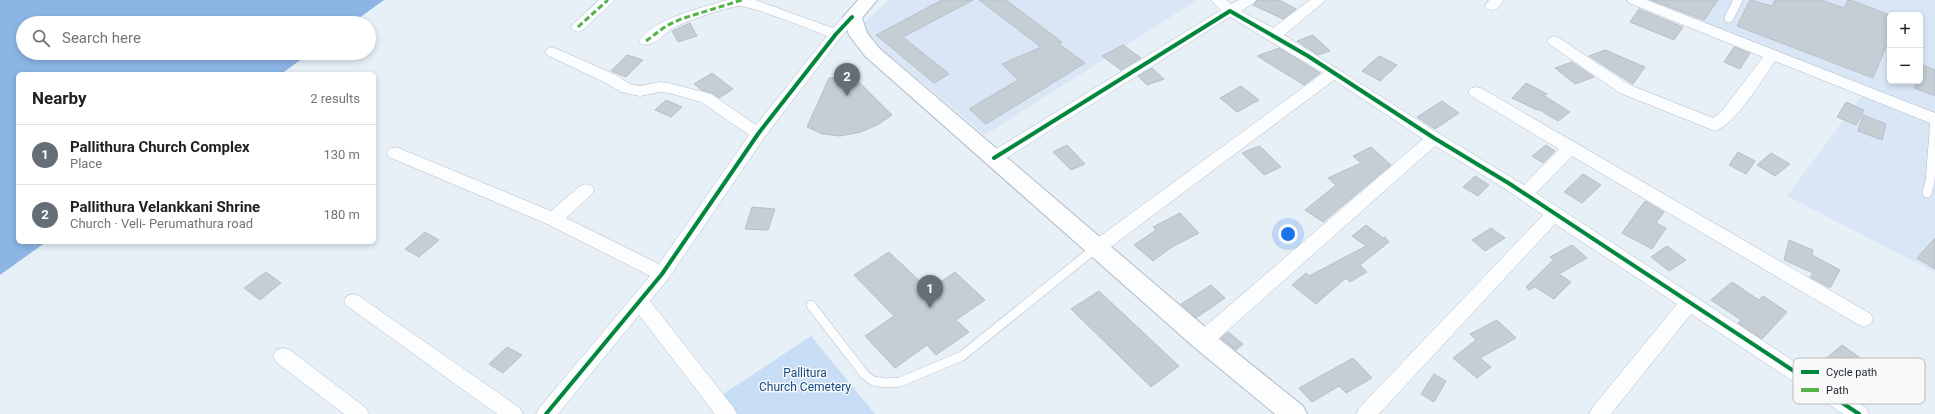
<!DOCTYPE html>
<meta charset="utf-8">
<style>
body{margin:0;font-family:Roboto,sans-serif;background:#f2f2f2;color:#202124}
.controls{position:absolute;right:12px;top:12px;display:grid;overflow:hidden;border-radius:6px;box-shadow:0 2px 6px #0003}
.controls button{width:36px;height:36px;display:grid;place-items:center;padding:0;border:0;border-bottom:1px solid #e0e0e0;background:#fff;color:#202124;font:20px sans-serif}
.you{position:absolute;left:1288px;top:234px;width:14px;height:14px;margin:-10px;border:3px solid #fff;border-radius:50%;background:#1a73e8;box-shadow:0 0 0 6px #1a73e833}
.badge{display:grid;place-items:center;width:26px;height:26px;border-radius:50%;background:#656e77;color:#fff;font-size:13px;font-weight:700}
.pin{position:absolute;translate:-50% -33px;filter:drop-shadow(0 1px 2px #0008)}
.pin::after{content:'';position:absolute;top:21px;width:14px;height:12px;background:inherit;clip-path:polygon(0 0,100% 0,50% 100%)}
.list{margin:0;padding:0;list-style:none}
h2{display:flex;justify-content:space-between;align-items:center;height:52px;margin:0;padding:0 16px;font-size:17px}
h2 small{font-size:13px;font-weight:400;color:#757577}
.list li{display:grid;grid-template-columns:26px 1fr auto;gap:12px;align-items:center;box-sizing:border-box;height:60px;padding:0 16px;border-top:1px solid #e0e0e0}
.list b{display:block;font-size:15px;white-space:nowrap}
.list p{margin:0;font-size:13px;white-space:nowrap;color:#757577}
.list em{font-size:13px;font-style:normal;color:#757577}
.icon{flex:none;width:22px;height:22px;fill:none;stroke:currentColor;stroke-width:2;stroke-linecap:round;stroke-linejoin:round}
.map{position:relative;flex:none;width:1935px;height:414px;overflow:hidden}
.search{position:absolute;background:#fff;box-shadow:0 2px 6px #0003;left:16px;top:16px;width:360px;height:44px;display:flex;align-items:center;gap:10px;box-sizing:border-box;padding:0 14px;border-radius:22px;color:#757577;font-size:15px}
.panel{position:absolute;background:#fff;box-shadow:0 2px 6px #0003;left:16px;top:72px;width:360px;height:172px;border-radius:6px}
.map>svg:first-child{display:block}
.built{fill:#d9e6f5;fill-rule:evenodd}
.green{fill:#c7dcf5}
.water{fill:#8cb5e5}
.building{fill:#c5cdd5;stroke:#b8bfc8}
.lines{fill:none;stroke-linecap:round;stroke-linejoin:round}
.lane-casing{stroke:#b3bbc3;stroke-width:10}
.street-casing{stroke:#b3bbc3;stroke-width:1}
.secondary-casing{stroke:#b3bbc3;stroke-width:2}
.lane{stroke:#fbfdfe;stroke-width:9}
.street{fill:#fbfdfe;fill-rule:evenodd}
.secondary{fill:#fbfdfe;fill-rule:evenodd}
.quiet{stroke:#55b246;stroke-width:3;stroke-dasharray:6 3;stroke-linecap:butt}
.cycleway-casing{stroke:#f9f9f9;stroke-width:6}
.cycleway{stroke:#00873e;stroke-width:4}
.labels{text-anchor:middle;stroke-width:3;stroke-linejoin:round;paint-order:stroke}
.park-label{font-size:12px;fill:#124b86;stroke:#f9f9f9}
.key{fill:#f9f9f9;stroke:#b8babd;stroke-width:1}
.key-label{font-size:11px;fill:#1f2832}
</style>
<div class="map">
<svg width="1935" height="414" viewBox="0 0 1935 414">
<rect width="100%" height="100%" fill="#e7eff7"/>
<g class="built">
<polygon points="889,0 1197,0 985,135 869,38 863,24"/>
<path d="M1634 0H1935V272L1787 196 1863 94ZM1890 15H1920V81H1890Z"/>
</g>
<polygon class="green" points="811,336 875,414 737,414 722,395"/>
<polygon class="water" points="0,0 384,0 352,23 23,23 23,53 310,53 281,74 18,74 18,242 46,242 0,275"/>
<g class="building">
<polygon points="942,0 973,0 903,37 949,74 934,83 876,35"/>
<polygon points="979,0 1006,0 1062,42 1059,44 1085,63 986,124 969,109 1018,80 1002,64 1041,47"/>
<polygon points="1257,0 1279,0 1296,9 1283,19 1253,5"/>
<polygon points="1651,0 1718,0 1704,20"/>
<polygon points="1750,0 1772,6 1775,0 1821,0 1844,8 1848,0 1850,0 1890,15 1890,37 1873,78 1737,26"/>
<polygon points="1639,9 1683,27 1674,40 1630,22"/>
<polygon points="690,23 697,36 678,42 672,31"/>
<polygon points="1313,35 1330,51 1318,55 1297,41"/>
<polygon points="1123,45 1141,58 1121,70 1102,56"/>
<polygon points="1734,47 1750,53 1740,69 1724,62"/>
<polygon points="1279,48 1320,73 1304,85 1257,56"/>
<polygon points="1605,50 1645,67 1633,84 1589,56"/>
<polygon points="627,55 643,60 626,77 611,71"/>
<polygon points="1379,56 1397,65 1380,81 1362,71"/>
<polygon points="1572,62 1594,77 1575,84 1555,68"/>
<polygon points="1920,64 1935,70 1935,96 1914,88 1918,81 1920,81"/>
<polygon points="1152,68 1164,79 1147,85 1138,76"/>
<polygon points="712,73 733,89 719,98 712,93 702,90 694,84"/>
<polygon points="853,76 892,115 879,124 861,132 840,136 822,134 807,127 829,78"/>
<polygon points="1526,83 1547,94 1543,95 1570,112 1558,121 1538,109 1537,110 1512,98"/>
<polygon points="1241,86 1259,100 1237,112 1220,98"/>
<polygon points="666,100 682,107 671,117 655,110"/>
<polygon points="1442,101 1459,113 1435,129 1417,117"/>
<polygon points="1846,102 1864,110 1856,125 1837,117"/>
<polygon points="1863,115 1886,124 1882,140 1858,131"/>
<polygon points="1067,145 1085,164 1071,170 1053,152"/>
<polygon points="1546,145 1555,151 1543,163 1532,156"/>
<polygon points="1259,146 1264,150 1281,167 1264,175 1242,153"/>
<polygon points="1371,147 1391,165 1323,222 1305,210 1336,185 1328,178 1361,163 1353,156"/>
<polygon points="1738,152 1755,161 1746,174 1729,165"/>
<polygon points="1771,153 1790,164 1775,176 1757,165"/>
<polygon points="1583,174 1601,185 1582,203 1564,192"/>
<polygon points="1475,176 1489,185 1478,196 1463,187"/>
<polygon points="1645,201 1664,212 1656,223 1666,228 1652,249 1622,233"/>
<polygon points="752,207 775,209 768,230 745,229"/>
<polygon points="1180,213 1199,233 1172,247 1153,261 1134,245 1156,230 1153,227"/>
<polygon points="1366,225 1383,238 1385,237 1389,242 1360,265 1367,272 1350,282 1346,278 1316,304 1292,285 1306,273 1309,276 1366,246 1352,236"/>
<polygon points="1491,228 1505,238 1485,251 1472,240"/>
<polygon points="425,232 439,240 419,257 405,249"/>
<polygon points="1935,238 1935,269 1917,258"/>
<polygon points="1789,240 1813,250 1812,255 1840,270 1830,288 1810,277 1813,273 1784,260"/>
<polygon points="1572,245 1587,258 1559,274 1571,282 1554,299 1535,287 1529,290 1526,287 1553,260 1550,257"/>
<polygon points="1667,246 1686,260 1669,271 1651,257"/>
<polygon points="889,252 929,290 955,272 985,300 956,320 969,332 936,355 927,345 895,368 865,336 894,316 854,275"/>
<polygon points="266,272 281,283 260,300 244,288"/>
<polygon points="1732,282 1759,300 1763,296 1787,312 1762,339 1738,323 1741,320 1711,300"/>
<polygon points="1211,285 1225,298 1196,318 1181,304"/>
<polygon points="1099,291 1179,366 1151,387 1071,309"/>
<polygon points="1497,320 1516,338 1480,358 1491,367 1477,378 1453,358 1476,340 1470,334"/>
<polygon points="1228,332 1243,344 1236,350 1221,338"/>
<polygon points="1842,345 1883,374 1865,390 1824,360"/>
<polygon points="507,347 522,355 503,373 489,364"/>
<polygon points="1353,358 1372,378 1346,393 1339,386 1312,402 1299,388"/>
<polygon points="1434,374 1446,381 1434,402 1421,394"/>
</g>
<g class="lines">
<defs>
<g id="lane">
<polyline points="1729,18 1738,0"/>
<polyline points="1927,193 1930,182 1935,119"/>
<polyline points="811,305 865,375 873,381 886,383 900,382 962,356 1097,247"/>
</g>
<g id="street">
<polygon points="599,0 615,0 583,30 578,32 573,30 571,27 573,24"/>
<path d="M727 0H755L833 28C841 20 846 11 857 14L859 17 841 37 764 138 668 279 650 301 734 408 737 414H715L639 315 558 414H536L539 408 650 276 547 224 389 157 387 153 389 149 395 147 401 149 551 211 580 186 586 184 592 186 594 190 592 194 566 218 659 264 749 135 701 102 669 93 660 92 640 96 621 92 606 83 547 55 545 52 547 49 552 47 557 49 616 75 630 84 640 86 660 82 669 83 711 94 756 125 827 36C815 31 746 4 739 6 724 8 682 22 670 30 661 37 653 48 641 44L639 41C653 18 702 8 727 0Z"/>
<polygon points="1211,0 1226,0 1231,4 1239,0 1256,0 1254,3 1241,11 1273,28 1310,0 1326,0 1284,35 1440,134 1524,185 1559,149 1471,96 1468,92 1471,88 1476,87 1481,88 1871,314 1873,319 1871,324 1864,327 1857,324 1572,156 1536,193 1866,408 1869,414 1843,414 1691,314 1611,414 1589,414 1592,408 1677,304 1555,224 1379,414 1356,414 1359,408 1543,215 1504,188 1435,146 1210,346 1203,348 1196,346 1194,340 1196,334 1423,139 1334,80 1104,252 1098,254 1092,252 1089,247 1092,242 1323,73 1230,17 1000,162 994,164 988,162 986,158 988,154 1221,10"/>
<path d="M1489 0H1504C1499 7 1496 12 1487 9L1485 6Z"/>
<path d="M1627 0H1647L1935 113V125L1775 61C1762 80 1736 124 1715 131L1620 93 1549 44 1547 41 1549 38 1554 36 1559 38 1630 85 1713 118 1722 111 1763 57 1629 3Z"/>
<polygon points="353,294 359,296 520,408 523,414 497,414 347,306 344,301 347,296"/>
<polygon points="283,348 290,350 366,408 369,414 344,414 276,362 273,356 276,350"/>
</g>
<polygon id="secondary" points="858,0 877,0 862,18 867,33 879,48 1212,333 1303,406 1307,414 1275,414 1194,347 865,56 849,35 843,17"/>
</defs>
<use href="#lane" class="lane-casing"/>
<use href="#street" class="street-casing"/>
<use href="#secondary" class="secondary-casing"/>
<use href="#lane" class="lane"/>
<use href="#street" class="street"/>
<use href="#secondary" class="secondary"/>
<g class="quiet">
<polyline points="578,27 608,0"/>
<polyline points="646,41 666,26 681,19 742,0"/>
</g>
<defs>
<g id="cycleway">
<polyline points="994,158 1230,11 1308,56 1434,138 1510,184 1859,414"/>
<polyline points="546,414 662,274 758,134 836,34 852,17"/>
</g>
</defs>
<use href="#cycleway" class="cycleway-casing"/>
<use href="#cycleway" class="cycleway"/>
</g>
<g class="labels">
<g class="park-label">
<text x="805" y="377">Pallitura<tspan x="805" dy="14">Church Cemetery</tspan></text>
</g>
</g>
<rect x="1793" y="358" width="132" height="46" rx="6" class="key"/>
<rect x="1801" y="370" width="18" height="4" fill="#00873e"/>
<rect x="1801" y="388" width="18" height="4" fill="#55b246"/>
<g class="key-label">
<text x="1826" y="376">Cycle path</text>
<text x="1826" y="394">Path</text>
</g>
</svg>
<div class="controls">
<button>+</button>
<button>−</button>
</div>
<div class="you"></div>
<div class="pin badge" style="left:930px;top:308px">1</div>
<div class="pin badge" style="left:847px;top:96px">2</div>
<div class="search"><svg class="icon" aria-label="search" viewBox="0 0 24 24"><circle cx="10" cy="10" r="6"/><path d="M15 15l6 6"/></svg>Search here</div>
<section class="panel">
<h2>Nearby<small>2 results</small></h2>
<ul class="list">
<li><span class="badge">1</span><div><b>Pallithura Church Complex</b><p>Place</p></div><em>130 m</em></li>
<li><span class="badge">2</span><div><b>Pallithura Velankkani Shrine</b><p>Church · Veli- Perumathura road</p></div><em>180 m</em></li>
</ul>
</section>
</div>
